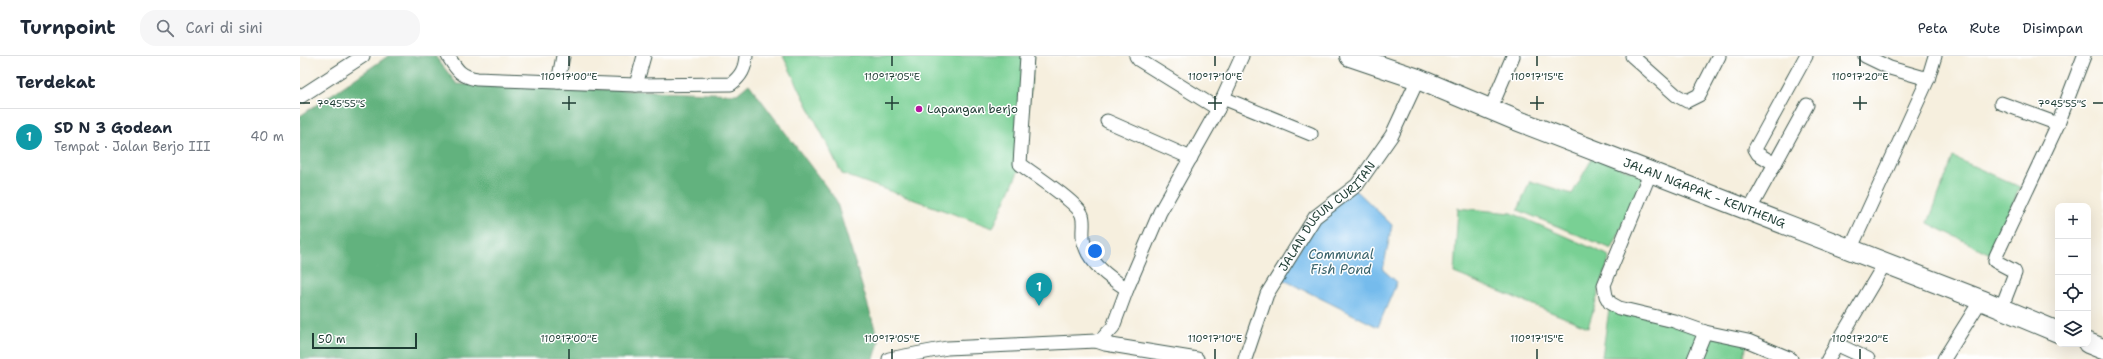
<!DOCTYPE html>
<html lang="id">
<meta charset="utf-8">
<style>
body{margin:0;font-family:"Shantell Sans",sans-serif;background:#f6f6f7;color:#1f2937}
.controls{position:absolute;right:12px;bottom:12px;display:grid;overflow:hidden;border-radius:8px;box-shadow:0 4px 16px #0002}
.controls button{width:36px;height:36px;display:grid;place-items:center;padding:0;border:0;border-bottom:1px solid #e0e1e3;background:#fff;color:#1f2937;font:20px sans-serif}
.scale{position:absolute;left:12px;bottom:10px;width:105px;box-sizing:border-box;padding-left:4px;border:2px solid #1f3d34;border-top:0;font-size:11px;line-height:14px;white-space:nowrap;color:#1f3d34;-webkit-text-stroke:3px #fff;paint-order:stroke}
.you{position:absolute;left:795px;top:195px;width:14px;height:14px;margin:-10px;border:3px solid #fff;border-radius:50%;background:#1a73e8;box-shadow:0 0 0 6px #1a73e833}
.badge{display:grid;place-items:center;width:26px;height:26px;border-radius:50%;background:#b5179e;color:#fff;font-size:13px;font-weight:700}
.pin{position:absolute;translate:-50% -33px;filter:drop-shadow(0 1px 2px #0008)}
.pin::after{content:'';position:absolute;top:21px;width:14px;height:12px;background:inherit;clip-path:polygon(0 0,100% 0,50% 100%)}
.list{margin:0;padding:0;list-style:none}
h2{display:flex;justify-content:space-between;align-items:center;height:52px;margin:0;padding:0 16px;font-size:17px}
h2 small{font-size:13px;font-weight:400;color:#747a83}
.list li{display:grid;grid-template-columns:26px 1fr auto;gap:12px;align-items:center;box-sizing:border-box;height:56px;padding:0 16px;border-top:1px solid #e0e1e3}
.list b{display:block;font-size:15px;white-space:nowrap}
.list p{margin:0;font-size:13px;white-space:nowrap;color:#747a83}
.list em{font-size:13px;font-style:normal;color:#747a83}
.icon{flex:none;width:22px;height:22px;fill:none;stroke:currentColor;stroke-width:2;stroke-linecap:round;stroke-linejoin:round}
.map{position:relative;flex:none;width:1803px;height:303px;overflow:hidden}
header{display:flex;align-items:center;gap:24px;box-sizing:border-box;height:56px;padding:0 20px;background:#fff;border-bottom:1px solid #e0e1e3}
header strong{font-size:19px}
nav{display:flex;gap:22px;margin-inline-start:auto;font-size:14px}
.search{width:280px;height:36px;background:#f6f6f7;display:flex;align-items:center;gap:10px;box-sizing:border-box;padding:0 14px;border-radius:16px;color:#747a83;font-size:15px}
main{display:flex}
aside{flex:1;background:#fff}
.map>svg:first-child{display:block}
.green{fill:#79d094;stroke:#4c8664}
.forest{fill:#62b27e;stroke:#407859}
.water{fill:#75bbec;stroke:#4a7c90}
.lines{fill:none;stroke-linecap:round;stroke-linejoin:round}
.street-casing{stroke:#3f584e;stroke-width:15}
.primary-casing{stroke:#3f584e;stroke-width:22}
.street{stroke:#fff;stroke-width:13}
.primary{stroke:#fff;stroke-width:20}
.ticks{fill:none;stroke:#1f3d34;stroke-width:1.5}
.poi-dot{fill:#b5179e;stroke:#fff;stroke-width:1.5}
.labels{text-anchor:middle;stroke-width:3;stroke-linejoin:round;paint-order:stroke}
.poi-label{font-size:12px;fill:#1f3d34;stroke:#fff;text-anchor:start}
.street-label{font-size:12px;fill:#1f3d34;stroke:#fff}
.water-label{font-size:13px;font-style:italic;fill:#39636b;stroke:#fff}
.ticks-label{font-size:10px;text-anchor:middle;fill:#1f3d34;stroke:#fff;stroke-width:3;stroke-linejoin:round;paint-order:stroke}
</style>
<header>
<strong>Turnpoint</strong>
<div class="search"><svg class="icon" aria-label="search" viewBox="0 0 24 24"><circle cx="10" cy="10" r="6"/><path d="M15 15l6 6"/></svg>Cari di sini</div>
<nav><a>Peta</a><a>Rute</a><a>Disimpan</a></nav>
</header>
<main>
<aside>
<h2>Terdekat<small></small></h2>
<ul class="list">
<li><span class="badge" style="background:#0f9aa8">1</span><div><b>SD N 3 Godean</b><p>Tempat · Jalan Berjo III</p></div><em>40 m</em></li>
</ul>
</aside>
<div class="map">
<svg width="1803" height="303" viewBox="0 0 1803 303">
<rect width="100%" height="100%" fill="#fff"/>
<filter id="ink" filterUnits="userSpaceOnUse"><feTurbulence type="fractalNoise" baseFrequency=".025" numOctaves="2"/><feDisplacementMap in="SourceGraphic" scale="8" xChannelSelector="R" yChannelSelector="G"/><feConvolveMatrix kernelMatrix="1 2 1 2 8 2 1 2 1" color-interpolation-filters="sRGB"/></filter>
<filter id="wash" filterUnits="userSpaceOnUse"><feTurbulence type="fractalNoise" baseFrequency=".012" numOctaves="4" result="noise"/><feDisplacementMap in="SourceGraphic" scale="16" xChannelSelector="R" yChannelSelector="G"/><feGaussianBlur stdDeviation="0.9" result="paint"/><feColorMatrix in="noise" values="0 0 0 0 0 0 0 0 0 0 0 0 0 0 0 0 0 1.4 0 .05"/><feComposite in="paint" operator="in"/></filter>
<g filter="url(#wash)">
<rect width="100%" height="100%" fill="#f6efde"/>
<g class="green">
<polygon points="483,0 734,0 722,107 693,172 542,118"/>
<polygon points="1293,101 1344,120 1312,193 1218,154 1230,125 1272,138"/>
<polygon points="1653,101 1720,131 1690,198 1628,167"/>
<polygon points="1158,152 1212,157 1310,200 1288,271 1154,217"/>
<polygon points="1310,247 1448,285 1443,303 1302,301"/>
</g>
<polygon class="forest" points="88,0 135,0 157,28 437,38 449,28 536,144 579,286 574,303 0,303 0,60"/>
<polygon class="water" points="1055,133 1092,169 1083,214 1097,226 1078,271 982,223 1017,163"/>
</g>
<g filter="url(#ink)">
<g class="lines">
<defs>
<g id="street">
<path d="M148 0C157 14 160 20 177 23L336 29 431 28C441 20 445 13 446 0"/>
<path d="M727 0 720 108C732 117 778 147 782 159 785 167 781 178 784 187 790 208 810 222 827 233"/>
<polyline points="836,0 839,4 918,53"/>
<polyline points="1332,0 1376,39 1387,45 1399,39 1419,0"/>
<polyline points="1565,0 1590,12 1628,23"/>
<polyline points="258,26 263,0"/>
<polyline points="336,29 344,0"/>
<polyline points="0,41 63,0"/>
<polyline points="923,42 1011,78"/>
<polyline points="1701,47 1758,68"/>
<polyline points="1190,54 1213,0"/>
<polyline points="807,65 891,102"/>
<polyline points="1475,108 1458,98 1455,93 1506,0"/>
<polyline points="1351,115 1304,229 1306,240 1310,247 1319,252 1374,265 1405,276 1394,303"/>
<polyline points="1449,155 1507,49"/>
<polyline points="1550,194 1628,23 1635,0"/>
<polyline points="1701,253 1715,217 1714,215 1695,205 1696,200 1758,68 1784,0"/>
<polyline points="1405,276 1448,285 1491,303"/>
<polyline points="796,285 802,283 813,271 827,233 860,156 918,53 942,0"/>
<polyline points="1536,288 1568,303"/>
<polyline points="589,303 647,292 796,285 805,288 897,303"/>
<path id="s1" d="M945 303 967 238 1015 161 1057 129 1092 79 1118 23"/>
<polyline points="1528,303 1585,207"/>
<polyline points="1644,303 1681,244"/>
</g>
<g id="primary">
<path id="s2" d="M1050 0 1118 23 1216 64 1681 244 1758 276"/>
<polyline points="1788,287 1803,293"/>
</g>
</defs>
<use href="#street" class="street-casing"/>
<use href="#primary" class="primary-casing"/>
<use href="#street" class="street"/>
<use href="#primary" class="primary"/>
</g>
</g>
<path class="ticks" d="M269 0V10M592 0V10M915 0V10M1237 0V10M1560 0V10M269 40V54M592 40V54M915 40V54M1237 40V54M1560 40V54M0 47H10M262 47H276M585 47H599M908 47H922M1230 47H1244M1553 47H1567M1793 47H1803M269 293V303M592 293V303M915 293V303M1237 293V303M1560 293V303"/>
<circle class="poi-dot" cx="619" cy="53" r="4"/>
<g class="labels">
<g class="poi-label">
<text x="627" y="57">Lapangan berjo</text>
</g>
<g class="street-label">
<text dy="4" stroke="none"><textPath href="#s2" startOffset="380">JALAN NGAPAK - KENTHENG</textPath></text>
<text dy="4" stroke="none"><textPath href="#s1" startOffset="168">JALAN DUSUN CURITAN</textPath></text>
</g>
<g class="water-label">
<text x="1041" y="203">Communal<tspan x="1041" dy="15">Fish Pond</tspan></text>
</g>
</g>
<g class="ticks-label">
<text x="269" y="24">110°17'00"E</text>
<text x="592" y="24">110°17'05"E</text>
<text x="915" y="24">110°17'10"E</text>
<text x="1237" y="24">110°17'15"E</text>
<text x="1560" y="24">110°17'20"E</text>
<text x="41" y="51">7°45'55"S</text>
<text x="1762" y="51">7°45'55"S</text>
<text x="269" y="286">110°17'00"E</text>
<text x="592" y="286">110°17'05"E</text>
<text x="915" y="286">110°17'10"E</text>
<text x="1237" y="286">110°17'15"E</text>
<text x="1560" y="286">110°17'20"E</text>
</g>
</svg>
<div class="controls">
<button>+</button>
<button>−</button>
<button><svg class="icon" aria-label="locate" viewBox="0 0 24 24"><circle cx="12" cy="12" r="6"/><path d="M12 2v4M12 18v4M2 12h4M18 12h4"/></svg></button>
<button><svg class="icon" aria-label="layers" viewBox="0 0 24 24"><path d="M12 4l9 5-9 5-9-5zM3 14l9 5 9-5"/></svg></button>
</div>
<div class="scale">50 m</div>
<div class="you"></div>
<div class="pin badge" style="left:739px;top:250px;background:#0f9aa8">1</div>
</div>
</main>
